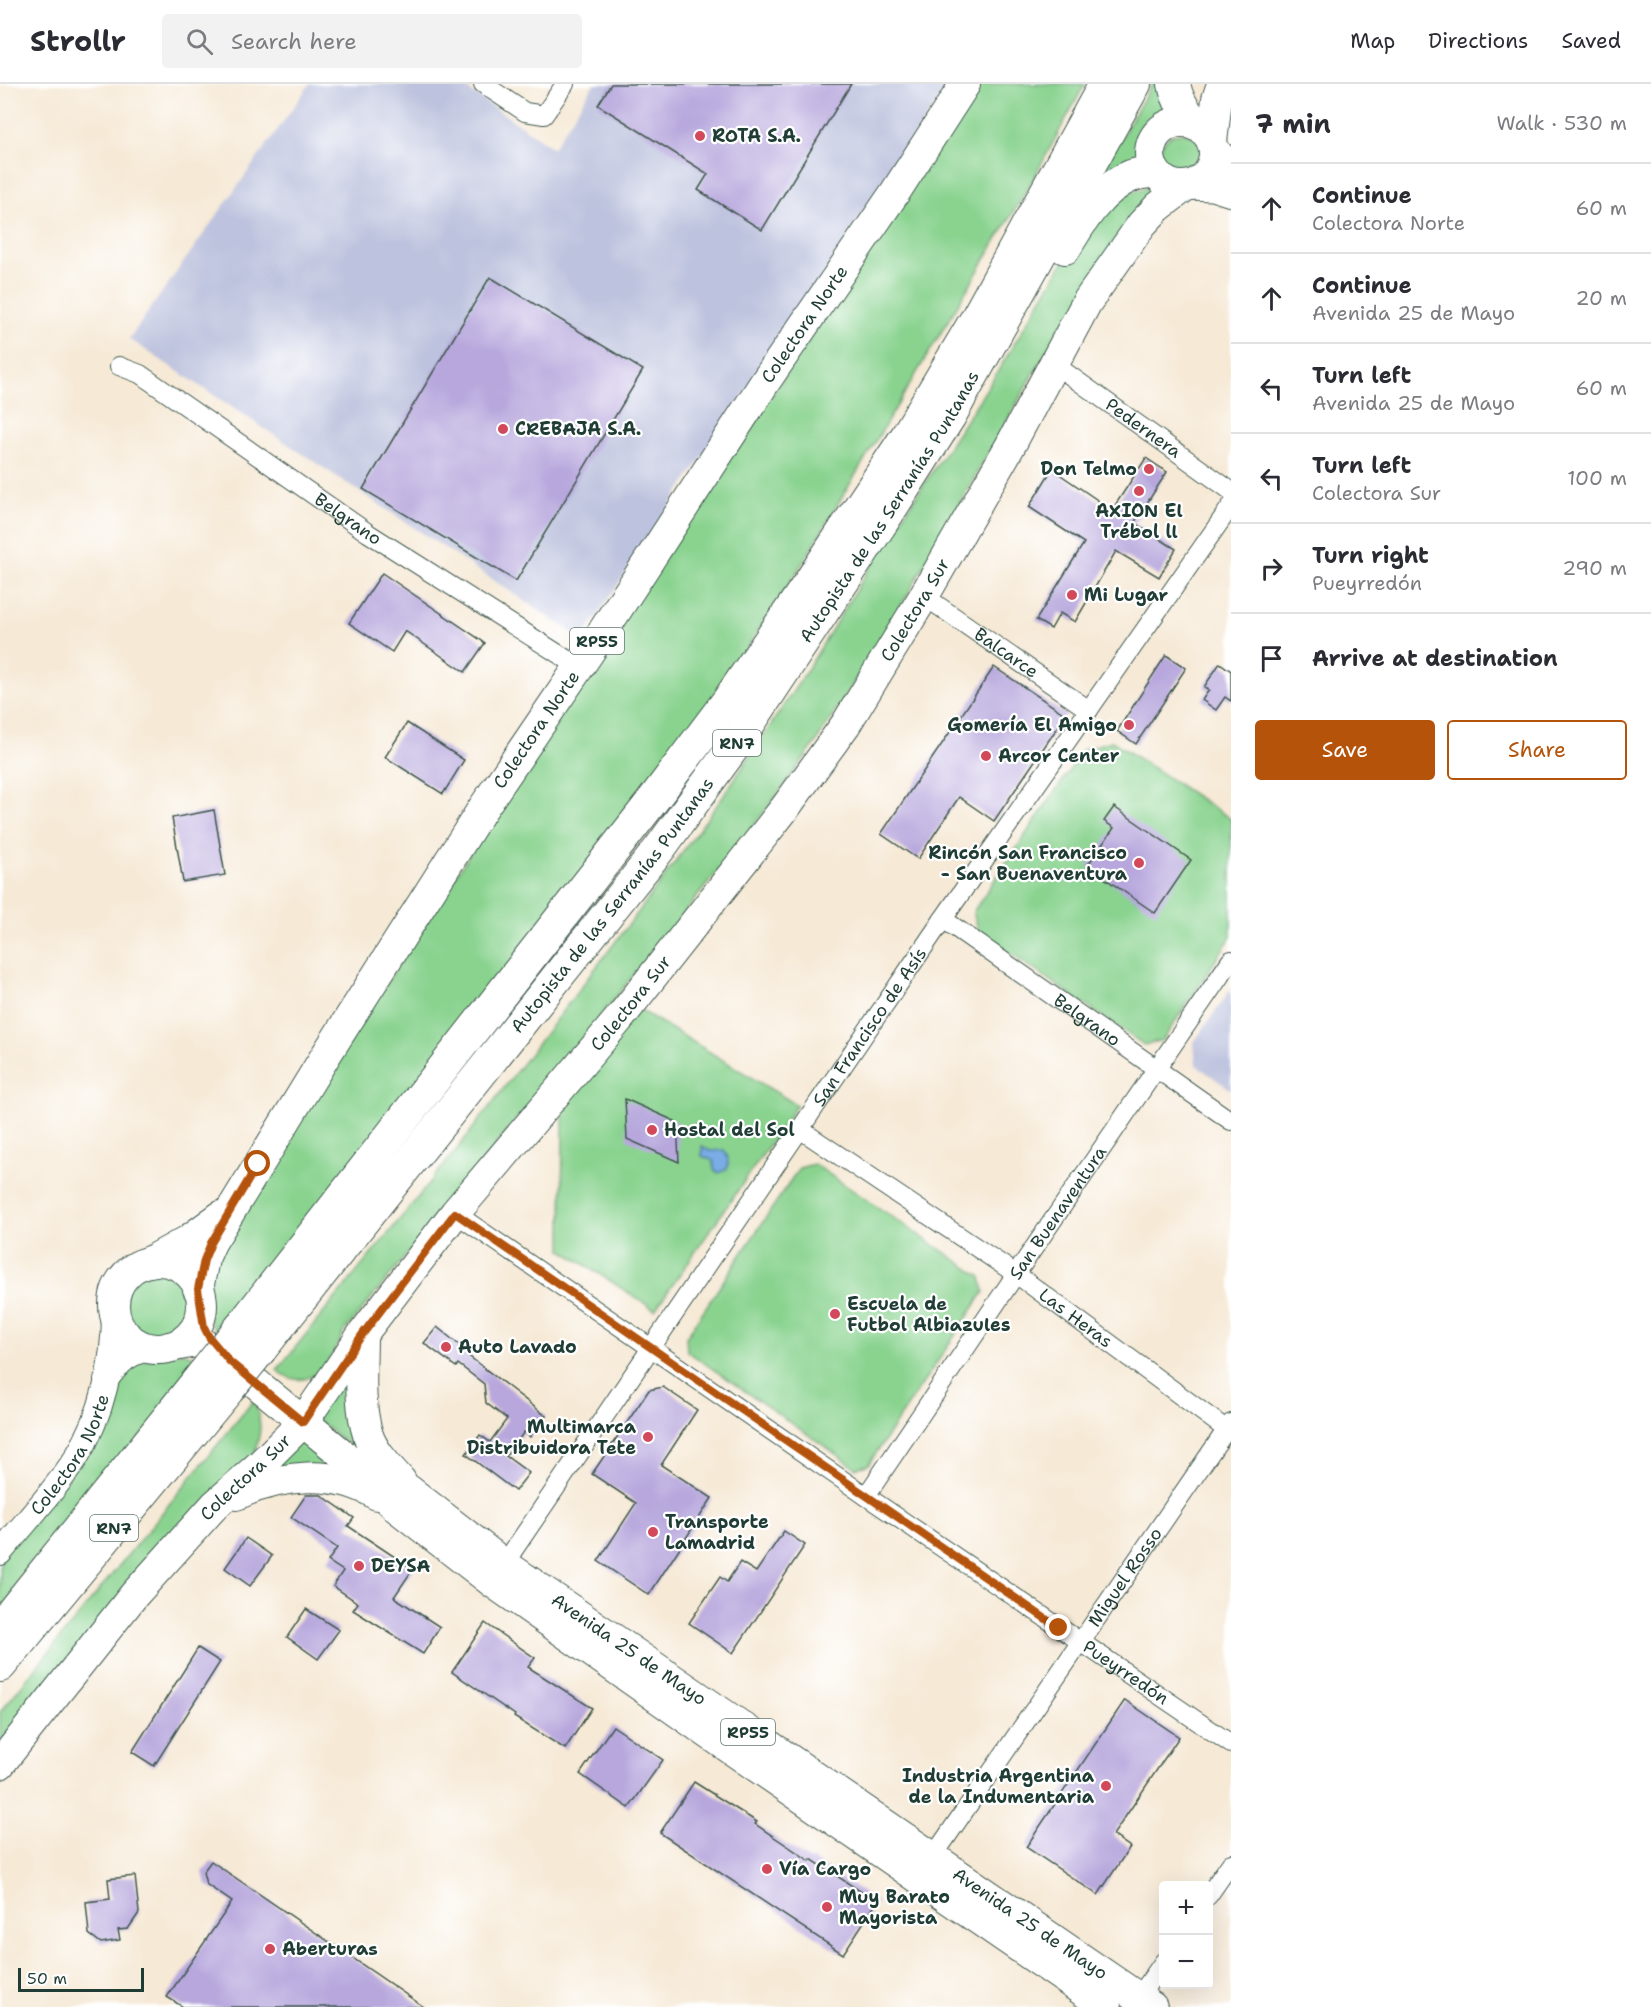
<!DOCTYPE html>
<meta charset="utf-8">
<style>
body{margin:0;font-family:"Shantell Sans",sans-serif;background:#f2f2f3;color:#2b2b33}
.controls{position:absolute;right:18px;bottom:18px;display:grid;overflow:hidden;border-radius:6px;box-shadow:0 6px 24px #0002}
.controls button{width:54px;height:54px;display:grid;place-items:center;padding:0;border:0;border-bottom:2px solid #e1e1e2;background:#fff;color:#2b2b33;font:30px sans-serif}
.scale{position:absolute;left:18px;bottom:15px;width:126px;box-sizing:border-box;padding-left:6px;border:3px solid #1f3d34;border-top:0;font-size:16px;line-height:21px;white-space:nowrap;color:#1f3d34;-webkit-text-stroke:4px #fff;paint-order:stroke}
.stop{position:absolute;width:18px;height:18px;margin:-14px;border:4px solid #b45309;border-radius:50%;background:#fff}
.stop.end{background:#b45309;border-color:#fff;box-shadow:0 2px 6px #0008}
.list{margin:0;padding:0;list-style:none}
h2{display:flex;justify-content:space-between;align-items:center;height:78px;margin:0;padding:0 24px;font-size:26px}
h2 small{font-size:20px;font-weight:400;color:#7c7c81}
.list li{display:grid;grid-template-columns:39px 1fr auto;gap:18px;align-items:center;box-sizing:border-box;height:90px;padding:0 24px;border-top:2px solid #e1e1e2}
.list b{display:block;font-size:22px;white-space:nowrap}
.list p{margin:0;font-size:20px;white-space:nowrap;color:#7c7c81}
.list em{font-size:20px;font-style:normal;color:#7c7c81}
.actions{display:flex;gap:12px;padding:18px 24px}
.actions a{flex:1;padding:14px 0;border:2px solid #b45309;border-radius:6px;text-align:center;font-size:21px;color:#b45309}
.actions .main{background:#b45309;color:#fff}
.icon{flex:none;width:33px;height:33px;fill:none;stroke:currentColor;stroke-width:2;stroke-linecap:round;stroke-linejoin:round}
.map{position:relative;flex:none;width:1231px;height:1923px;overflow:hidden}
header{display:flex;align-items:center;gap:36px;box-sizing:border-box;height:84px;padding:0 30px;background:#fff;border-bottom:2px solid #e1e1e2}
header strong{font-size:28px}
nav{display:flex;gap:33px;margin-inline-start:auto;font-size:21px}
.search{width:420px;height:54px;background:#f2f2f3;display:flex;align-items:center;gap:15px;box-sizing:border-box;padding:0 21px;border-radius:6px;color:#7c7c81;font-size:22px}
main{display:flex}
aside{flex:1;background:#fff}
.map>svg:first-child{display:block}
.industrial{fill:#bdc3de}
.green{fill:#89d38f;stroke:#548862;stroke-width:1.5}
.water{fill:#7aace6;stroke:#4c748d;stroke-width:1.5}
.building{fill:#b7a7dd}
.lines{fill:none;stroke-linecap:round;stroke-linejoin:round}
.minor-casing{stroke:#3f574c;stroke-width:20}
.tertiary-casing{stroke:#3f574c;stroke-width:26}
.secondary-casing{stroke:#3f574c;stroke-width:29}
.primary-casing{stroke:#3f574c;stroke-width:32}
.trunk-casing{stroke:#3f574c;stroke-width:34}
.minor{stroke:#fff;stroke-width:18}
.tertiary{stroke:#fff;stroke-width:24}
.secondary{stroke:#fff;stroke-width:27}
.primary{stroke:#fff;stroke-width:30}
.trunk{stroke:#fff;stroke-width:32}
.trunk-bridge-casing{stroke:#3f574c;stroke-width:34;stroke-linecap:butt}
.trunk-bridge{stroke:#fff;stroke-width:32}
.route{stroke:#b45309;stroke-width:8}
.poi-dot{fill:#d1495b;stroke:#fff;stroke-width:2}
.labels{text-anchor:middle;stroke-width:4.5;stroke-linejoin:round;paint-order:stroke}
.shield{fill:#fff;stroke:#627771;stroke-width:1.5}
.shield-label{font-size:16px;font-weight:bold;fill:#1f3d34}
.poi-label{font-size:18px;font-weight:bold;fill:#1f3d34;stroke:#fff;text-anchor:start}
.street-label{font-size:18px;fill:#1f3d34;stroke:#fff}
</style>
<header>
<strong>Strollr</strong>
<div class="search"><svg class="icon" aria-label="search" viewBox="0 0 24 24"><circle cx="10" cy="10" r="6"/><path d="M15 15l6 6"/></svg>Search here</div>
<nav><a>Map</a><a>Directions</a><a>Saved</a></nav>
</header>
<main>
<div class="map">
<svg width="1231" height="1923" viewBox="0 0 1231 1923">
<rect width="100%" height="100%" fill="#fff"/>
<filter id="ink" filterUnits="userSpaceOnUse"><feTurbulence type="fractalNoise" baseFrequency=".0167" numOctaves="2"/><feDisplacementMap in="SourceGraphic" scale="12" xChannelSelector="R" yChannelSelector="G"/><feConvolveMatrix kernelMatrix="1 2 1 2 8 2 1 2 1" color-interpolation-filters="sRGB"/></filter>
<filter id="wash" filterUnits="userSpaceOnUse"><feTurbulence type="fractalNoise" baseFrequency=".008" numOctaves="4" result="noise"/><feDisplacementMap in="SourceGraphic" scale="24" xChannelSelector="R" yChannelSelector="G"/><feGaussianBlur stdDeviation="1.35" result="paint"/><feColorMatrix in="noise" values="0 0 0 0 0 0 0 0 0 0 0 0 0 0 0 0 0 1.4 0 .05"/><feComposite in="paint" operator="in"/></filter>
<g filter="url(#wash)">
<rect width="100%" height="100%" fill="#f6e9d5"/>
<g class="industrial">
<polygon points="310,0 460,0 553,64 594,0 949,0 582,555 129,255"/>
<polygon points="1231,905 1231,1006 1196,981 1194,958"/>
</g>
<g class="green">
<path d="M979 0H1085L1031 99 800 483 698 638 221 1254C199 1230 207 1199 213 1170L571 612Z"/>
<path d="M1152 0H1166L1168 26C1149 42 1136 50 1140 79L1083 120Z"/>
<circle cx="1181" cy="70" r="21"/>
<path d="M1148 103 1160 107 1046 268 893 536 815 660 740 760 344 1248C332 1274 311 1314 277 1286L458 1064 643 822 722 714 806 588 873 478 995 292 1085 142 1105 116Z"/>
<polygon points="1112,657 1231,735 1231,853 1163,956 1144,961 979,848 973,828 1084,665"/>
<polygon points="637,924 797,1021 655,1226 562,1166 563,1018"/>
<polygon points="814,1080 981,1193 984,1208 868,1381 856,1384 687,1267 686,1253 799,1084"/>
<circle cx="157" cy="1220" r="35"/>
<polygon points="183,1268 203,1276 0,1528 0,1477 110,1304 130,1280"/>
<polygon points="351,1275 364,1373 314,1333"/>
<path d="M254 1316C262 1338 262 1350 253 1372L0 1659V1628Z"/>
<polygon points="300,1352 349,1384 268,1388"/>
</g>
<path class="water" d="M702 1062 710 1067 724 1066C728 1071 729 1078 727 1085L719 1089 714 1086V1077L702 1072Z"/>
<g id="blocks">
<g class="building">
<polygon points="611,0 851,0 762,146 698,106 708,90 598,21"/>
<polygon points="490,193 643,286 516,497 363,405"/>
<polygon points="1146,374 1167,388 1134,439 1176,465 1159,493 1116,467 1075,538 1060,529 1051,545 1036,536 1084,459 1029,423 1052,385 1112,426"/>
<polygon points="382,489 485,559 465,588 405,547 392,568 349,539"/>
<polygon points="1166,571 1186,584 1136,660 1117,647"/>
<polygon points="1220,579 1231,587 1231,617 1225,613 1216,626 1202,616 1209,606 1204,603"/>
<polygon points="994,583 1066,631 994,737 959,713 918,775 881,750"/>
<polygon points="407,639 464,676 443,710 385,673"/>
<polygon points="1114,723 1191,776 1155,829 1087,782 1114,744 1104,737"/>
<polygon points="214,726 225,791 183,798 172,734"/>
<polygon points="625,1015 677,1038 679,1078 627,1055"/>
<polygon points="437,1243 468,1268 466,1270 546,1332 530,1353 524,1348 506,1372 529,1389 515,1407 466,1370 480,1351 490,1358 507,1335 486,1319 484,1300 458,1280 456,1283 424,1259"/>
<polygon points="663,1303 697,1326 661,1381 712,1414 649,1511 598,1477 636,1419 592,1390 649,1306"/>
<polygon points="306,1411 321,1411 354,1434 348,1442 413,1485 394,1513 440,1543 423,1570 353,1526 358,1519 333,1502 343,1487 328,1477 337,1464 291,1433"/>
<polygon points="784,1447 805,1461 733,1569 689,1539 720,1493 727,1498 740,1478 756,1488"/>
<polygon points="246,1454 272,1472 250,1502 225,1484"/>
<polygon points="306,1525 339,1546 318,1575 287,1553"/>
<polygon points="485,1539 535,1574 528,1583 592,1624 565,1665 514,1633 515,1631 452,1588"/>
<polygon points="198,1564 220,1578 154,1682 132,1668"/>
<polygon points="1125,1616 1179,1653 1113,1751 1130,1763 1098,1811 1026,1763"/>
<polygon points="613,1642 663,1676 629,1724 580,1690"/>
<polygon points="694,1698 757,1738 755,1740 810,1777 811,1775 877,1818 843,1870 660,1749"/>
<polygon points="211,1777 424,1923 183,1923 167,1913 232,1818 206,1800 203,1788"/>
<polygon points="135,1792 139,1829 128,1845 118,1846 120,1856 101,1859 89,1850 86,1818 110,1815 108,1795"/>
</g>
</g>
</g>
<g filter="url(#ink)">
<use href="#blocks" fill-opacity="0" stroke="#3f574c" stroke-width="1.5"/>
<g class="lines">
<defs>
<g id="minor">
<polyline points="483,0 525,28 544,31 565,0"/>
<path id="s1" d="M1054 280 1231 407"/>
<path id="s2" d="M119 282 140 290 368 449 579 583"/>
<path id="s3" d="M924 512 1089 626"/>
<path id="s4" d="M943 835 1231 1037"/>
<path id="s5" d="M801 1046 1016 1190 1227 1346"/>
<path id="s6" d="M455 1129 866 1412 1231 1660"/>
<path id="s7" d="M866 1412 1016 1190 1231 876"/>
<path id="s8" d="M500 1486 943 835 1231 422"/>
<path id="s9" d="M928 1780 1231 1339"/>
<polyline points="1208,1812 1231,1779"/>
<polyline points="1134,1920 1164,1877"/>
</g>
<g id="tertiary">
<path d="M106 1296C119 1278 130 1267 153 1264"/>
<path id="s10" d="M0 1469C25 1438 54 1408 76 1374 103 1331 114 1278 114 1228"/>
</g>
<g id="secondary">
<polyline points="1213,63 1231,82"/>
<polyline points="1189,102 1212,103 1231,109"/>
</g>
<g id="primary">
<circle cx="1182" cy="70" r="32"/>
<polyline points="1212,58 1217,15 1222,0"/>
<circle cx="158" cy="1221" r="44"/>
<polyline points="149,1178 187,1157 221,1132"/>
<path id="s11" d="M198 1205 204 1175 211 1159 326 971 483 724 596 558 765 298 896 107 965 0"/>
<path d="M362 1251C362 1283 358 1320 368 1351 374 1369 389 1383 401 1397"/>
<polyline points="169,1263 195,1258 204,1260 230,1278 346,1373 397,1424 492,1498 709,1650 1106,1923"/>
<path id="s12" d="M370 1385 409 1406 504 1480 1152 1923"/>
<path d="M236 1411C280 1391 334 1384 377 1411"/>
<path id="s13" d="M0 1680 134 1511 215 1421 261 1380 303 1338 362 1251 455 1129 619 935 785 724 846 640 924 512 1009 364 1087 218 1142 140 1158 123 1184 103"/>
</g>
<g id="trunk">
<path d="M1174 0C1177 17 1186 28 1196 41"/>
<path d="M1065 164C1081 137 1100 105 1131 92 1138 89 1146 89 1154 87"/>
<polyline points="236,1249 650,720 727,618 807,502 906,353 975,237 1105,0"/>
<path id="s14" d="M261 1265 660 764 735 661 885 434 950 332 1135 0"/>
<polyline points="0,1543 204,1289"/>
<polyline points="0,1582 228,1306"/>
</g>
</defs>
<use href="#minor" class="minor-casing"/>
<use href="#tertiary" class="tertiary-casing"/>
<use href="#secondary" class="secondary-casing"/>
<use href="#primary" class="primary-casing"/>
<use href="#trunk" class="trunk-casing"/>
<use href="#minor" class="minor"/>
<use href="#tertiary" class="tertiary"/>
<use href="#secondary" class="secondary"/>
<use href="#primary" class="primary"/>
<use href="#trunk" class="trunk"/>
<defs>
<g id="trunk-bridge">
<polyline points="204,1289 236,1249"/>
<polyline points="228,1306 261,1265"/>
</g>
</defs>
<use href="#trunk-bridge" class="trunk-bridge-casing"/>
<use href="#trunk-bridge" class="trunk-bridge"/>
</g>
</g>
<g class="lines" filter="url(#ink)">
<polyline class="route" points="258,1080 211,1159 204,1176 198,1205 204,1243 209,1253 230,1278 303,1338 362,1251 455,1129 1059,1544"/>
</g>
<g class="poi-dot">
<circle cx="700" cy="52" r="6"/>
<circle cx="503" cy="345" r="6"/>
<circle cx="1149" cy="385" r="6"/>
<circle cx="1139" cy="407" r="6"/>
<circle cx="1072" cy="511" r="6"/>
<circle cx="1129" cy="641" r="6"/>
<circle cx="986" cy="672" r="6"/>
<circle cx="1139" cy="779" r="6"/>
<circle cx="652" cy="1046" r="6"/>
<circle cx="835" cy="1230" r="6"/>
<circle cx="446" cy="1263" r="6"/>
<circle cx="648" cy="1353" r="6"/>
<circle cx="653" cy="1448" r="6"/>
<circle cx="359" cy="1482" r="6"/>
<circle cx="1106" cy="1702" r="6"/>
<circle cx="767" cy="1785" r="6"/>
<circle cx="827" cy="1823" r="6"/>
<circle cx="270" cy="1865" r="6"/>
</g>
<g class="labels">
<g class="shield">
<rect x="570" y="544" width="54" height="26" rx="4.5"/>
<rect x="713" y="646" width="48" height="26" rx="4.5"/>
<rect x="90" y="1431" width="48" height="26" rx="4.5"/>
<rect x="721" y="1635" width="54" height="26" rx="4.5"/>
</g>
<g class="shield-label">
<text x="597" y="563">RP55</text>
<text x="737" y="665">RN7</text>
<text x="114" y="1450">RN7</text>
<text x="748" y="1654">RP55</text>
</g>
<g class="poi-label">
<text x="712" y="58">ROTA S.A.</text>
<text x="515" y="351">CREBAJA S.A.</text>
<text x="1137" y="391" text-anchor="end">Don Telmo</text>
<text x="1139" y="433" text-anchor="middle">AXION El<tspan x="1139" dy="21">Trébol ll</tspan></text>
<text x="1084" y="517">Mi Lugar</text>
<text x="1117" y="647" text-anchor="end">Gomería El Amigo</text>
<text x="998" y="678">Arcor Center</text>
<text x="1127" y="775" text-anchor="end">Rincón San Francisco<tspan x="1127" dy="21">- San Buenaventura</tspan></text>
<text x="664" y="1052">Hostal del Sol</text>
<text x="847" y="1226">Escuela de<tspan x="847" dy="21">Futbol Albiazules</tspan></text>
<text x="458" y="1269">Auto Lavado</text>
<text x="636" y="1349" text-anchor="end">Multimarca<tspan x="636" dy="21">Distribuidora Tete</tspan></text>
<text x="665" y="1444">Transporte<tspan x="665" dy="21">Lamadrid</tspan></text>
<text x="371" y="1488">DEYSA</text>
<text x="1094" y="1698" text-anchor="end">Industria Argentina<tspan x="1094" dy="21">de la Indumentaria</tspan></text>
<text x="779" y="1791">Vía Cargo</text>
<text x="839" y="1819">Muy Barato<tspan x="839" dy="21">Mayorista</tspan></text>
<text x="282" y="1871">Aberturas</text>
</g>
<g class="street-label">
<text dy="6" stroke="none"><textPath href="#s11" startOffset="1142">Colectora Norte</textPath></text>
<text dy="6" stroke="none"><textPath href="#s1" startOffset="110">Pedernera</textPath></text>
<text dy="6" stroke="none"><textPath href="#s14" startOffset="1052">Autopista de las Serranías Puntanas</textPath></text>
<text dy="6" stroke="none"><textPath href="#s2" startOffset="276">Belgrano</textPath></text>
<text dy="6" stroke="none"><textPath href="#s13" startOffset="1476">Colectora Sur</textPath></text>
<text dy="6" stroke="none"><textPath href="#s3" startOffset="100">Balcarce</textPath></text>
<text dy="6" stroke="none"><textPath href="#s11" startOffset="656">Colectora Norte</textPath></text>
<text dy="6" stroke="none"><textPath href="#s14" startOffset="566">Autopista de las Serranías Puntanas</textPath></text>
<text dy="6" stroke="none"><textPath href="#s13" startOffset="990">Colectora Sur</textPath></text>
<text dy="6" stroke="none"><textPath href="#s4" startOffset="176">Belgrano</textPath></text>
<text dy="6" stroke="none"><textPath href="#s8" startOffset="657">San Francisco de Asís</textPath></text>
<text dy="6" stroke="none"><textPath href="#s7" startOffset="342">San Buenaventura</textPath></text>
<text dy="6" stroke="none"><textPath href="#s5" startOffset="333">Las Heras</textPath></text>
<text dy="6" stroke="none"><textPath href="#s10" startOffset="122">Colectora Norte</textPath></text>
<text dy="6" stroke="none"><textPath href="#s13" startOffset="378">Colectora Sur</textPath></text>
<text dy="6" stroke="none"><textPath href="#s9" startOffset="348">Miguel Rosso</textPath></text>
<text dy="6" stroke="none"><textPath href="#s12" startOffset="316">Avenida 25 de Mayo</textPath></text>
<text dy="6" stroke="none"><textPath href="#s6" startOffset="813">Pueyrredón</textPath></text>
<text dy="6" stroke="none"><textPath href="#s12" startOffset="802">Avenida 25 de Mayo</textPath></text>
</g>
</g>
</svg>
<div class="controls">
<button>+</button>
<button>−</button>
</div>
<div class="scale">50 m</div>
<div class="stop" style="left:258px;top:1080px"></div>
<div class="stop end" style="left:1059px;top:1544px"></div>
</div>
<aside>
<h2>7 min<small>Walk · 530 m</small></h2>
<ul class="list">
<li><svg class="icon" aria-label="ahead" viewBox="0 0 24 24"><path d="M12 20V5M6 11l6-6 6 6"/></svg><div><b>Continue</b><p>Colectora Norte</p></div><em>60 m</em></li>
<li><svg class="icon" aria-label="ahead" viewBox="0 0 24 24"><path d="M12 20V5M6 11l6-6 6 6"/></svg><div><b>Continue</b><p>Avenida 25 de Mayo</p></div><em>20 m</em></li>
<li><svg class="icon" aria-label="left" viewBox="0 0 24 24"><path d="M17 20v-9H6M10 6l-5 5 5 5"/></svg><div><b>Turn left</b><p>Avenida 25 de Mayo</p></div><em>60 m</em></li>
<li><svg class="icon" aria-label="left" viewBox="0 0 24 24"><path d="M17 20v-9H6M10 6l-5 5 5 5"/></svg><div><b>Turn left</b><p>Colectora Sur</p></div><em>100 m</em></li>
<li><svg class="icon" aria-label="right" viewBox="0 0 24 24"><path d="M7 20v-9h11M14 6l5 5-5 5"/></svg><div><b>Turn right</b><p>Pueyrredón</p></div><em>290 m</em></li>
<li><svg class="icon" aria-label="arrive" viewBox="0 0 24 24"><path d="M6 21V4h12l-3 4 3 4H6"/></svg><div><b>Arrive at destination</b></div></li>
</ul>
<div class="actions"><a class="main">Save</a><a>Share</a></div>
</aside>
</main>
